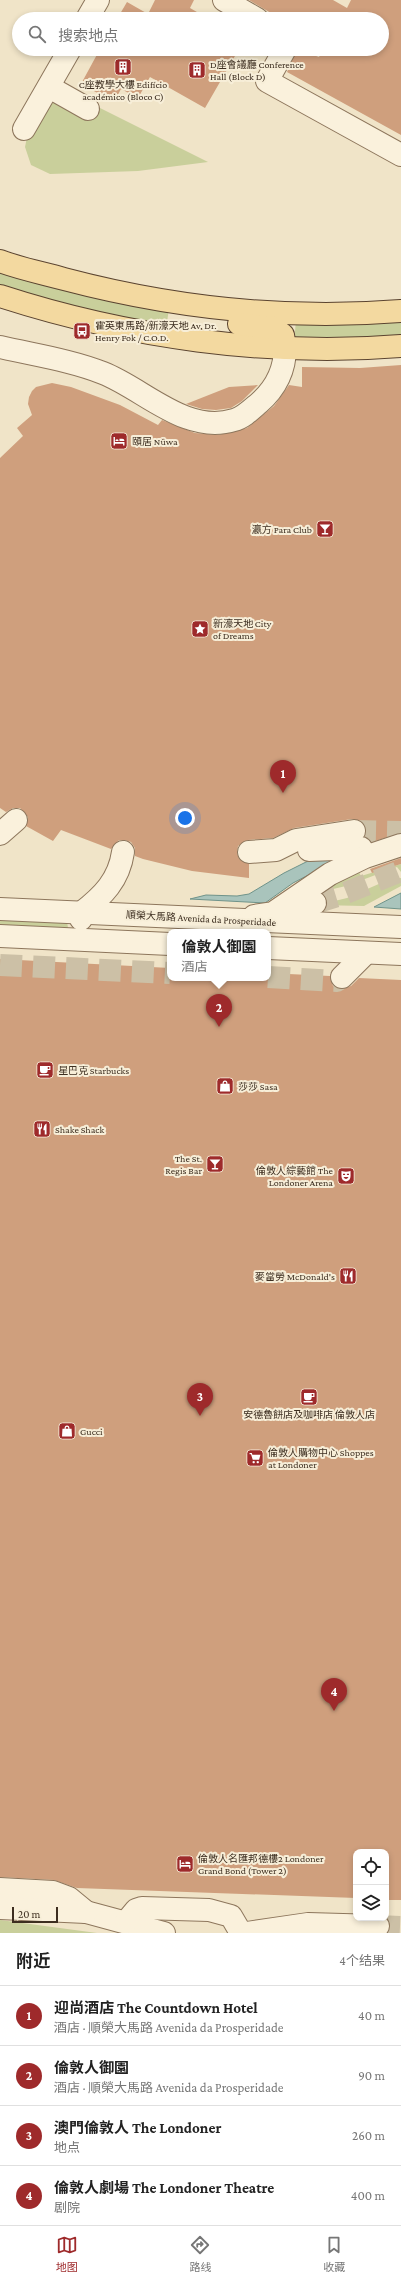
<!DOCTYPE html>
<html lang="zh">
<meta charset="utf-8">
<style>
body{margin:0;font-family:"Crimson Pro","Noto Sans SC",serif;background:#f6f6f6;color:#222}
.controls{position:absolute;right:12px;bottom:12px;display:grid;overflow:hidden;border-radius:8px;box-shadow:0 2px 6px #0003}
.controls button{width:36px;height:36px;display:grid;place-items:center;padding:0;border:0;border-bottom:1px solid #e0e0e0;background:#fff;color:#222;font:20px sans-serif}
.scale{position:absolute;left:12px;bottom:10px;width:46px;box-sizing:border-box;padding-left:4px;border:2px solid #3d2e20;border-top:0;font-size:11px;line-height:14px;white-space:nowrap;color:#3d2e20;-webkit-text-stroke:3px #f7eed8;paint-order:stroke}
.you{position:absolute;left:185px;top:818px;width:14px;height:14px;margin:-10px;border:3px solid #fff;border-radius:50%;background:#1a73e8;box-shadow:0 0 0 6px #1a73e833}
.badge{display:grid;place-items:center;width:26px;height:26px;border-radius:50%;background:#9e2a2b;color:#fff;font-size:13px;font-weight:700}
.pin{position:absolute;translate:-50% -33px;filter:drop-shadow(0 1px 2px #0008)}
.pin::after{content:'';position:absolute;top:21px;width:14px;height:12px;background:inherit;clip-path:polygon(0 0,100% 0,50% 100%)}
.popup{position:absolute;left:167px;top:929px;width:104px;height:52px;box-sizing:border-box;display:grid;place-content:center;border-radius:8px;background:#fff;filter:drop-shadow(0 1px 3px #0005);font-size:13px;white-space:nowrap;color:#767676}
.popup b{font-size:15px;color:#222}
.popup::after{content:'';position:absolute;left:50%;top:100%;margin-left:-8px;border:8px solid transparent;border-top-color:#fff}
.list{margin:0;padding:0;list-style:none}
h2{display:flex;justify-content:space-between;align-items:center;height:52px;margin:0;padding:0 16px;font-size:17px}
h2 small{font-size:13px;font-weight:400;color:#767676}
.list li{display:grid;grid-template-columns:26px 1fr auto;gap:12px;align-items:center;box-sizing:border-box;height:60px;padding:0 16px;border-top:1px solid #e0e0e0}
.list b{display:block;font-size:15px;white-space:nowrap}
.list p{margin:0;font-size:13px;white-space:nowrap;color:#767676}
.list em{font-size:13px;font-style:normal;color:#767676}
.icon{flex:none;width:22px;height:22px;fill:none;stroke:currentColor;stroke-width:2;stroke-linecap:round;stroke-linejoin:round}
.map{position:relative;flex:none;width:401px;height:1933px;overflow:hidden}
.search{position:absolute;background:#fff;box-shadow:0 2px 6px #0003;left:12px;right:12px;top:12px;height:44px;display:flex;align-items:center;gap:10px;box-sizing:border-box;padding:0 14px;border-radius:22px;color:#767676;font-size:15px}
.sheet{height:292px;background:#fff}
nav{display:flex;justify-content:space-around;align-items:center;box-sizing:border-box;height:56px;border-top:1px solid #e0e0e0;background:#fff;font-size:11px;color:#767676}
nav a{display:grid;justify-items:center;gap:2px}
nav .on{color:#9e2a2b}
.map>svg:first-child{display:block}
.green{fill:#c9cf9b}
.water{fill:#a9c4bc;stroke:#6f938a}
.building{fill:#cf9f7d}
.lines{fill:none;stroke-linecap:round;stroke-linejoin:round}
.minor-tunnel{stroke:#ccc0a6;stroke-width:22;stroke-dasharray:22 11;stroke-linecap:butt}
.minor-casing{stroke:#8d765c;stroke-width:24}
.major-casing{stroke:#5b4430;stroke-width:24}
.minor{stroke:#faf1dc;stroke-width:22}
.major{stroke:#f3d9a0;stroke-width:22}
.labels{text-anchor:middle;stroke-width:4;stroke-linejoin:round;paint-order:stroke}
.poi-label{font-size:10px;fill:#3d2e20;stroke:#f7eed8;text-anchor:start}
.street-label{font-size:10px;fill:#3d2e20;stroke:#f7eed8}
</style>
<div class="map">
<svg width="401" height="1933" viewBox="0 0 401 1933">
<rect width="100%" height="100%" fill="#f0e4c8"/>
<g class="green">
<polygon points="52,93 98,107 208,162 138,171 50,174 31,165 25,147 27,137"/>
<polygon points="0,267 169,308 166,330 0,288"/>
<polygon points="401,320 401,339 294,341 296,321"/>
<polygon points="401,864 401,872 397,867 346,886 320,892 357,868 361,876"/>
<polygon points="401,878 401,886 364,906 318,905 347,898 390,879"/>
<polygon points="0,916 67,921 68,928 67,931 0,929"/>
<polygon points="0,1920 97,1933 0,1933"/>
</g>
<g class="water">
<polygon points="347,855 293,883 265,903 190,899 206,895 237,896 249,894 284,873 314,858"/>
<polygon points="401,893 401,909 374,907"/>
</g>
<g class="building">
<polygon points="155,0 194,0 190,8 209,19 117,19 127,2 148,14"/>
<polygon points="249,0 333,0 347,8 351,0 401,0 401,135 287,72 297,49 319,57 323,49 382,49 382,19 281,19"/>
<polygon points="100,49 239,49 205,108 150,77 138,98 121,89 114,102 81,84"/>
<polygon points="401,365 401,833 372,842 365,836 366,829 363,823 352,819 294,828 273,838 248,840 238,846 237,853 239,859 249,864 249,878 192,871 143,859 135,856 135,848 131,842 125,840 119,840 111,849 61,830 53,841 26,826 28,817 20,808 13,808 6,812 0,808 0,458 23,436 17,428 32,415 28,404 29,397 32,391 36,387 52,383 71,387 120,405 158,425 162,420 195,433 218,435 247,428 274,406 289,385 302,387 302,367 360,368"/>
<polygon points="258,385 242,401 231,408 216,410 202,409 186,404 229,387"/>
<polygon points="401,858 401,864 372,873 370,869"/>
<polygon points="0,959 170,968 170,978 268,978 268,973 330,976 333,986 339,989 351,986 359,978 401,980 401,1900 386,1900 386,1852 356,1852 356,1898 77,1888 54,1880 0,1877"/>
</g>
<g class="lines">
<g class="minor-tunnel">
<polyline points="354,831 401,832"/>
<polyline points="315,903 338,896 401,871"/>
<polyline points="0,965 170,973"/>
<polyline points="268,977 337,981 342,977"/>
<polyline points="378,1926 401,1927"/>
</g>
<defs>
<g id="minor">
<polyline points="224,0 257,19"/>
<polyline points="87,19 98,0"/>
<polyline points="285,49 267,81 401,155"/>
<polyline points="49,87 88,109"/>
<polyline points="24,129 70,49"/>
<path d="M0 347C34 355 70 360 103 373 144 389 186 435 234 420 243 418 252 409 259 403 276 388 285 370 285 348"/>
<polyline points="0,834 16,820"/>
<polyline points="309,850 361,848"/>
<polyline points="249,852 276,850 296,840 354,831"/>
<polyline points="0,909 401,927"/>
<polyline points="282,911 315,903"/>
<polyline points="254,916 273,913 330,874 365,857 401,845"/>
<path d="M81 919V913C103 896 119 880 123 852"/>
<polyline points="0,936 170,944"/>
<polyline points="268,948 401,954"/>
<polyline points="342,977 366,953"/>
<polyline points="0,1889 53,1892 69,1898 86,1912 164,1933"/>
<polyline points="0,1908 86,1912"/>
<polyline points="126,1922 136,1910 142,1908 209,1910 231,1916 241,1933"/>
<polyline points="247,1933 308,1924 378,1926"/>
</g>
<g id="major">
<path d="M0 261C21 269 43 273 64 279 174 308 288 320 401 311"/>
<path d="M0 296C126 337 268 357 401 346"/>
<polyline points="239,324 274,328 283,335 285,348"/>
</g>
</defs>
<use href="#minor" class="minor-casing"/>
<use href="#major" class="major-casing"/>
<use href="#minor" class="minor"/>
<use href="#major" class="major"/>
</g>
<defs>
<symbol id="building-square" viewBox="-11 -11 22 22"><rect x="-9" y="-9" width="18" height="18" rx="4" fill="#9e2a2b" stroke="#f7eed8"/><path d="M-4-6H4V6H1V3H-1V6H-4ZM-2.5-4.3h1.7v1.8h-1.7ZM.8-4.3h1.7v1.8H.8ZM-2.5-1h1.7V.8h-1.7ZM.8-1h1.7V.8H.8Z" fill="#fff"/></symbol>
<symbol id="bus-square" viewBox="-11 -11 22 22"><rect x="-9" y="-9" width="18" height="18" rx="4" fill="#9e2a2b" stroke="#f7eed8"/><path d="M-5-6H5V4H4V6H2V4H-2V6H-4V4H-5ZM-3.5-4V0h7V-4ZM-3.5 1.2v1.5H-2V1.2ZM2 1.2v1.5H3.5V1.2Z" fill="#fff"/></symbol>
<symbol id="hotel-square" viewBox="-11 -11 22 22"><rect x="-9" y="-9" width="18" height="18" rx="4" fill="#9e2a2b" stroke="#f7eed8"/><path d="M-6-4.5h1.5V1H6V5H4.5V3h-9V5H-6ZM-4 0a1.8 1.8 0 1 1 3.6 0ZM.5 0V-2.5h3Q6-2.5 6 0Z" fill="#fff"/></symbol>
<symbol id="bar-square" viewBox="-11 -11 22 22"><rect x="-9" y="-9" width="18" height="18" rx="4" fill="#9e2a2b" stroke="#f7eed8"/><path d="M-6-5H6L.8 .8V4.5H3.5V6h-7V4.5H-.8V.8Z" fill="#fff"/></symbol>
<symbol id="sight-square" viewBox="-11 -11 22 22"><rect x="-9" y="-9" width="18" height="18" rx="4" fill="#9e2a2b" stroke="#f7eed8"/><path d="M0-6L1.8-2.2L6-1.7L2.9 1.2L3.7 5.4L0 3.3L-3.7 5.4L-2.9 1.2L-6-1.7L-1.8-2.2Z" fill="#fff"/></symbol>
<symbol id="cafe-square" viewBox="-11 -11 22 22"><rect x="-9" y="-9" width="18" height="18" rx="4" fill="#9e2a2b" stroke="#f7eed8"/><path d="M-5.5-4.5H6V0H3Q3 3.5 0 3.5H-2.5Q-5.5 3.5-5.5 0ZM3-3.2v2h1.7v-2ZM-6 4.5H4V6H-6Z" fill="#fff"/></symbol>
<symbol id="shop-square" viewBox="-11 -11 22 22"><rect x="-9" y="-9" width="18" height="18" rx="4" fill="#9e2a2b" stroke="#f7eed8"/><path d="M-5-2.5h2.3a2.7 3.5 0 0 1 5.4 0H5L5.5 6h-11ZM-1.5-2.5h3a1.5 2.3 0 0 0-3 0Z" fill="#fff"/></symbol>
<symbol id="restaurant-square" viewBox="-11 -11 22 22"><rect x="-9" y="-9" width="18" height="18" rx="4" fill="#9e2a2b" stroke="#f7eed8"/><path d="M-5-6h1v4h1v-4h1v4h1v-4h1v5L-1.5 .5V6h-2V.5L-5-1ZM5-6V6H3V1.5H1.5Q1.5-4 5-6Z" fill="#fff"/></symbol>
<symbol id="theatre-square" viewBox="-11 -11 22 22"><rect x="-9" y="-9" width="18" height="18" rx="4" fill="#9e2a2b" stroke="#f7eed8"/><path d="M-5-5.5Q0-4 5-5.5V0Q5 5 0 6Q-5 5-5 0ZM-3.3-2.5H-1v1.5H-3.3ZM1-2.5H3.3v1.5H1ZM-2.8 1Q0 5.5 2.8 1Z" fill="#fff"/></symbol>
<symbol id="supermarket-square" viewBox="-11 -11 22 22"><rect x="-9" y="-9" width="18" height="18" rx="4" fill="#9e2a2b" stroke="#f7eed8"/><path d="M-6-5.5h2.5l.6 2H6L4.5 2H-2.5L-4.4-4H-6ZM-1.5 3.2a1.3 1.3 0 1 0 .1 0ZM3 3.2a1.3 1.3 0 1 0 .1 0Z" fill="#fff"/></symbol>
</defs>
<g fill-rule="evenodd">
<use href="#building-square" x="113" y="57" width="20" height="20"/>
<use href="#building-square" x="187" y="60" width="20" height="20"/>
<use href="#bus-square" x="72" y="321" width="20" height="20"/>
<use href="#hotel-square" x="109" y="431" width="20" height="20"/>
<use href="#bar-square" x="315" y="519" width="20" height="20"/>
<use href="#sight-square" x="190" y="619" width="20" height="20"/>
<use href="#cafe-square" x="35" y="1060" width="20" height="20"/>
<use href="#shop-square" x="215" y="1076" width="20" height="20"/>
<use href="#restaurant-square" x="32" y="1119" width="20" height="20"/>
<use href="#bar-square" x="205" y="1154" width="20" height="20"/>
<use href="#theatre-square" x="336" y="1166" width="20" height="20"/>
<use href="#restaurant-square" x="338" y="1266" width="20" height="20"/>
<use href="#cafe-square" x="299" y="1387" width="20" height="20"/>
<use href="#shop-square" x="57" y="1421" width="20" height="20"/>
<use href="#supermarket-square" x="245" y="1448" width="20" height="20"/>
<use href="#hotel-square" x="175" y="1854" width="20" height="20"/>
</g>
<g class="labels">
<g class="poi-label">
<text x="210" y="68">D座會議廳 Conference<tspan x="210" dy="12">Hall (Block D)</tspan></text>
<text x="123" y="88" text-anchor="middle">C座教學大樓 Edifício<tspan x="123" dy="12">académico (Bloco C)</tspan></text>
<text x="95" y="329">霍英東馬路/新濠天地 Av. Dr.<tspan x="95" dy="12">Henry Fok / C.O.D.</tspan></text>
<text x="132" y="445">頤居 Nüwa</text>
<text x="312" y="533" text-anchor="end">瀛方 Para Club</text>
<text x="213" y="627">新濠天地 City<tspan x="213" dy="12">of Dreams</tspan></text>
<text x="58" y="1074">星巴克 Starbucks</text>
<text x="238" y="1090">莎莎 Sasa</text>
<text x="55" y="1133">Shake Shack</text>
<text x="202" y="1162" text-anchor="end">The St.<tspan x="202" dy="12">Regis Bar</tspan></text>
<text x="333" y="1174" text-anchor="end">倫敦人綜藝館 The<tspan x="333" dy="12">Londoner Arena</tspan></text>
<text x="335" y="1280" text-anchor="end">麥當勞 McDonald's</text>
<text x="309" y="1418" text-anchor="middle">安德魯餅店及咖啡店 倫敦人店</text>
<text x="80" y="1435">Gucci</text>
<text x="268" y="1456">倫敦人購物中心 Shoppes<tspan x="268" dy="12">at Londoner</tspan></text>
<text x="198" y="1862">倫敦人名匯邦德樓2 Londoner<tspan x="198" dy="12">Grand Bond (Tower 2)</tspan></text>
</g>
<g class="street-label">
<text transform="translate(201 918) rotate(3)" y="4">順榮大馬路 Avenida da Prosperidade</text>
</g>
</g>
</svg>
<div class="controls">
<button><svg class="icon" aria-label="locate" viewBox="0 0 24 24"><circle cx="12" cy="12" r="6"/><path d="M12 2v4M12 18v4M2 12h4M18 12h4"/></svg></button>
<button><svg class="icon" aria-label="layers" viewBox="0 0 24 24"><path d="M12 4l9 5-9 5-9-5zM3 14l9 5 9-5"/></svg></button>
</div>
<div class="scale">20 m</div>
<div class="you"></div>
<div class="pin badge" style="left:283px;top:793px">1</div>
<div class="pin badge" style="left:219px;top:1027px">2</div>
<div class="popup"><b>倫敦人御園</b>酒店</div>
<div class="pin badge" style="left:200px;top:1416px">3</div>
<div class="pin badge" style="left:334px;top:1711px">4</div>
<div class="search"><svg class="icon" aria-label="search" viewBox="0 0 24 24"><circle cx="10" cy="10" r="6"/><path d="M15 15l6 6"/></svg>搜索地点</div>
</div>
<section class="sheet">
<h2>附近<small>4个结果</small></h2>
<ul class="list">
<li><span class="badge">1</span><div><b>迎尚酒店 The Countdown Hotel</b><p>酒店 · 順榮大馬路 Avenida da Prosperidade</p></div><em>40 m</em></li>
<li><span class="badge">2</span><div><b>倫敦人御園</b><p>酒店 · 順榮大馬路 Avenida da Prosperidade</p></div><em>90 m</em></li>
<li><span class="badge">3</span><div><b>澳門倫敦人 The Londoner</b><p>地点</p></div><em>260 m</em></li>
<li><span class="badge">4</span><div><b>倫敦人劇場 The Londoner Theatre</b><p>剧院</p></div><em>400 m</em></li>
</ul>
</section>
<nav>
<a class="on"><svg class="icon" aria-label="map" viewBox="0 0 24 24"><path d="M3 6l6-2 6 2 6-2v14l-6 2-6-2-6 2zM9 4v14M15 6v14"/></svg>地图</a>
<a><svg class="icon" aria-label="directions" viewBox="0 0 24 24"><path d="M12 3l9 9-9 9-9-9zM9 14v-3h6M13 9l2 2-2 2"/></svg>路线</a>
<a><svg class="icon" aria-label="saved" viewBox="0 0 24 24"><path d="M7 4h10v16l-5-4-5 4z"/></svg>收藏</a>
</nav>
